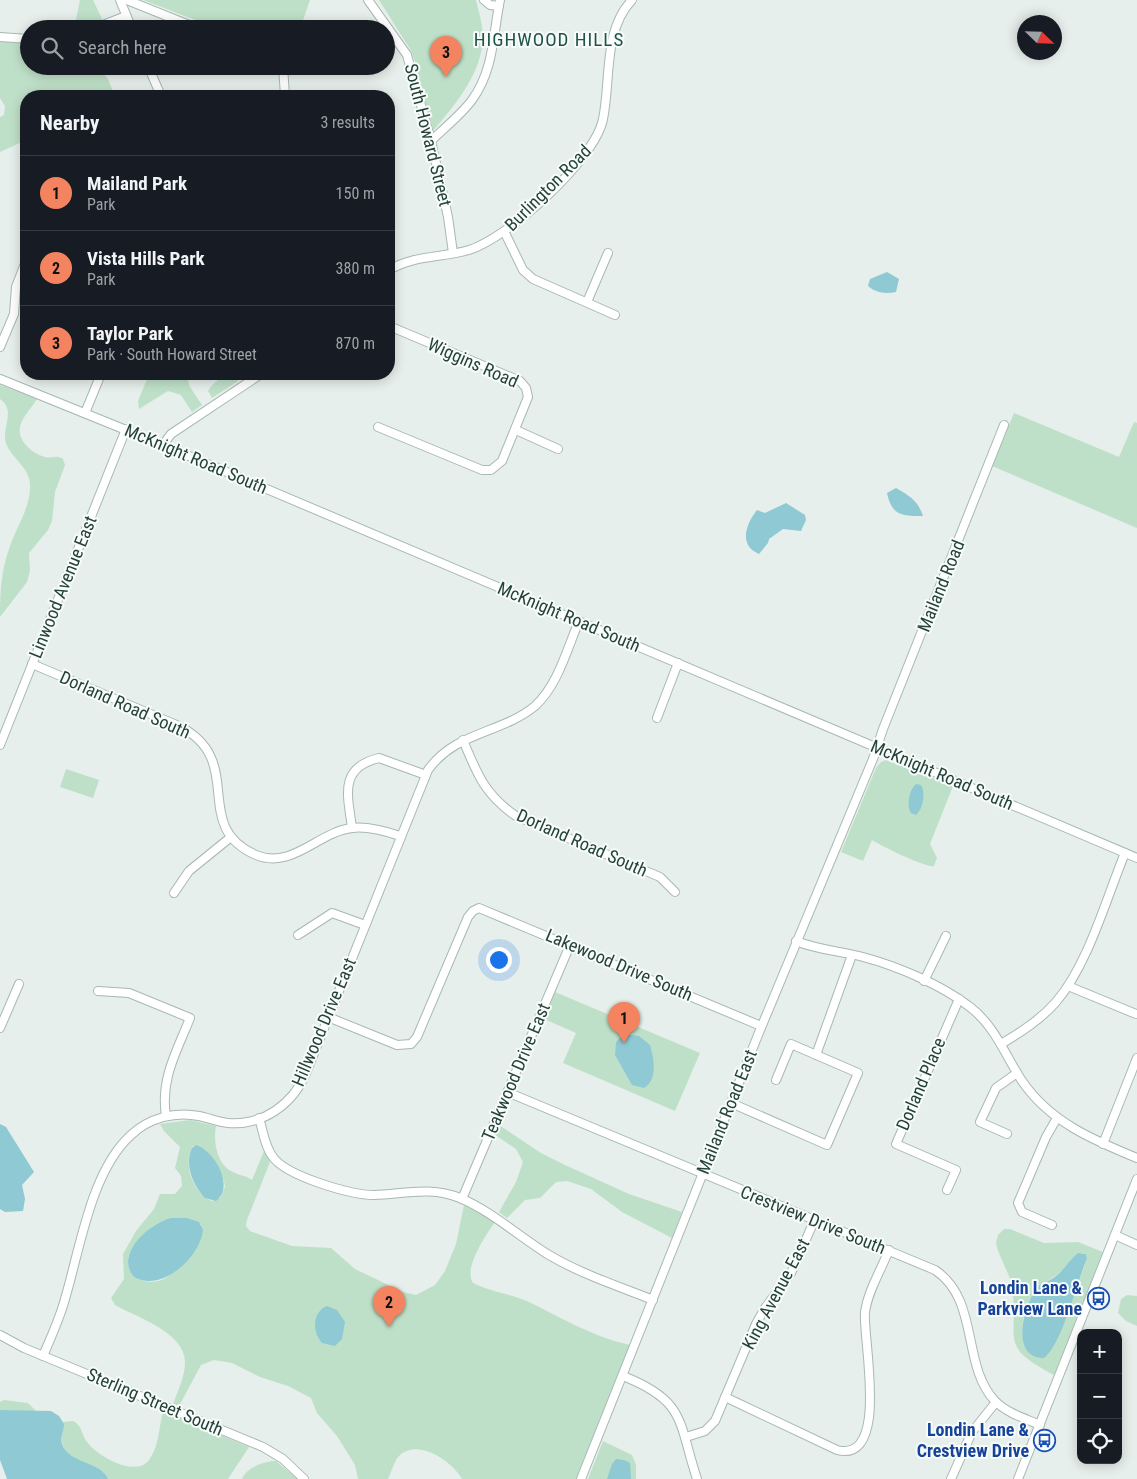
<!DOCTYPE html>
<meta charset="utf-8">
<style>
body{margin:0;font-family:"Roboto Condensed",sans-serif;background:#242831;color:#f1f3f6}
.controls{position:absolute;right:15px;bottom:15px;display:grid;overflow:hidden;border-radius:10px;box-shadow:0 2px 12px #0003}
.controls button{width:45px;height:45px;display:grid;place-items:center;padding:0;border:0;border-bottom:1px solid #363941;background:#171b24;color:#f1f3f6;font:25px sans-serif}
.compass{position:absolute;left:1017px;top:15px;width:45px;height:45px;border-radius:50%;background:#171b24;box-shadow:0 2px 12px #0003;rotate:113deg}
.you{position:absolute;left:498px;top:959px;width:18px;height:18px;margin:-12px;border:4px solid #fff;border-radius:50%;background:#1a73e8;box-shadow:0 0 0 8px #1a73e833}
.badge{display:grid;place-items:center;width:32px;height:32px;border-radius:50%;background:#f4845f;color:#111;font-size:16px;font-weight:700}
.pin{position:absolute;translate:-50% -41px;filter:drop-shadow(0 1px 2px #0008)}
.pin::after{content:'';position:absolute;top:26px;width:18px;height:15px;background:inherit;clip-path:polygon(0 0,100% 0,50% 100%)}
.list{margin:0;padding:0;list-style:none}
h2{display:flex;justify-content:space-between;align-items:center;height:65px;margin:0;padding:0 20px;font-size:21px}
h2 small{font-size:16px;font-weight:400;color:#9ea1a6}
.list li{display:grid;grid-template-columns:32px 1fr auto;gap:15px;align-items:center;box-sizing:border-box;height:75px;padding:0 20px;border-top:1px solid #363941}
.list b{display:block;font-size:19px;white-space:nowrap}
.list p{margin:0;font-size:16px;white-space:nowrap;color:#9ea1a6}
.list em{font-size:16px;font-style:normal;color:#9ea1a6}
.icon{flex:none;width:28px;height:28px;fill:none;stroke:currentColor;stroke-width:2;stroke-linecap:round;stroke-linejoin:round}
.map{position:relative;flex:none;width:1137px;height:1479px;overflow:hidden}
.search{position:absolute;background:#171b24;box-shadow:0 2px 12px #0003;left:20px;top:20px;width:375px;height:55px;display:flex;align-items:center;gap:12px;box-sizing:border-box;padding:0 18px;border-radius:28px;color:#9ea1a6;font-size:19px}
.panel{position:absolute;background:#171b24;box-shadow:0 2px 12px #0003;left:20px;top:90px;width:375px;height:290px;border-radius:20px}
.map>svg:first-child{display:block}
.green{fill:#bfe0c8;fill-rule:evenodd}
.water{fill:#8ec9d4}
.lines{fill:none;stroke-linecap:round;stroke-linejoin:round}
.minor-casing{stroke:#a8b8b2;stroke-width:10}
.minor{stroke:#fff;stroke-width:8}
.labels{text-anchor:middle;stroke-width:4;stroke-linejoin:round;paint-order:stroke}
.street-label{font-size:18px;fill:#24423a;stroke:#f7fbf9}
.transit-label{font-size:18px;font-weight:bold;fill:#164399;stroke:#f7fbf9;text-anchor:end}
.neighbourhood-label{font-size:19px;letter-spacing:1px;fill:#1f5548;stroke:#f7fbf9}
</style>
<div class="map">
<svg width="1137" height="1479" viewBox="0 0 1137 1479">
<rect width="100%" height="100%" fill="#e6efeb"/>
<g class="green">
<polygon points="80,0 93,0 103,21 82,29 74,29"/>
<polygon points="143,0 310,0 300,29 219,29"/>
<path d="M379 0H476C478 9 481 18 482 27 488 67 456 104 432 132L416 64 410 49Z"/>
<polygon points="0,41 29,42 29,66 97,66 108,79 115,96 26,96 26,140 0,152 0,117 4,115 5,106 0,98"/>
<polygon points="149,374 186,374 190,387 202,405 192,412 181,395 168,391 139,409 138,401"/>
<path d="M233 375 238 381 212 398 208 391C212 383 223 375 233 375Z"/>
<path d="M0 385 37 399C28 414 11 426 25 444 30 450 37 455 45 457 52 459 56 454 63 459L65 465 55 492 52 521 48 530 29 553 30 571 27 582 0 617C0 592 1 572 9 549 16 527 31 508 30 484 29 465 6 455 5 438 4 423 15 410 0 399Z"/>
<polygon points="1014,413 1119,457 1134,422 1137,423 1137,528 992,466"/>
<path d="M886 760 953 786 930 844 937 858 934 866C926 868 881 846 872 840L863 861 841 852 876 768 881 762Z"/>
<polygon points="66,769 99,780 93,798 60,787"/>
<polygon points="555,992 700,1053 675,1111 563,1063 576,1033 544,1019"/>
<path d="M190 1120 216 1126C213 1142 217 1165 233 1172 240 1176 246 1175 252 1180L264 1151 270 1162 247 1220 246 1226 250 1231 292 1246 331 1248 355 1269 403 1292 416 1295 435 1285 445 1271 456 1244 464 1205 495 1222C486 1235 463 1268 473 1283 491 1292 512 1294 529 1302 562 1318 593 1337 630 1345L576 1479H462C453 1462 420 1439 401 1454 394 1460 392 1471 388 1479H358L355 1465 337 1436 317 1413 311 1398 288 1386 260 1377 232 1363 214 1360 201 1365 179 1406 173 1404C178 1391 185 1376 185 1362 185 1332 136 1317 115 1305L111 1298 124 1279 123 1254 136 1231 154 1209 160 1194H175L182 1186 181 1176 175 1168 180 1147 164 1131 160 1124ZM193 1146C209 1145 224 1173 225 1187L220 1198 212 1201C193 1194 182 1163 193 1146ZM171 1218H187L201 1224C187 1250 173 1297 134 1277 114 1251 149 1229 171 1218Z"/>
<polygon points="499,1125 541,1153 565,1165 629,1194 682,1212 672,1238 622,1212 591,1189 567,1181 556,1182 540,1198 525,1200 507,1218 499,1212 516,1182 523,1162 516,1149 495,1135"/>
<path d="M1004 1229H1010L1044 1243 1078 1242 1103 1252 1054 1375C996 1345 1020 1340 1012 1287 1009 1271 999 1258 996 1243L998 1235ZM1081 1253 1086 1254 1087 1259 1073 1298 1037 1357C1014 1344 1022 1309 1036 1290 1041 1283 1051 1280 1058 1274 1066 1268 1072 1259 1081 1253Z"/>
<polygon points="1127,1295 1137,1296 1137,1326 1126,1321 1118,1313 1121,1299"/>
<polygon points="4,1400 28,1403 37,1412 0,1410 0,1402"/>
<path d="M163 1411 249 1447 228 1479H108C100 1460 66 1464 62 1442 61 1435 64 1429 63 1422L73 1421C83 1426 81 1435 88 1443 97 1456 136 1478 149 1460 159 1447 159 1427 163 1411Z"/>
<polygon points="603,1441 632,1455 636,1465 636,1479 588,1479"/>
<path d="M276 1461 297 1479H242C247 1467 265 1461 276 1461Z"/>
</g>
<g class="water">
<path d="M887 272 899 279 896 292C885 294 876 293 868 286L870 279Z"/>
<path d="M896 488C910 496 918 501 923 516 902 516 892 516 887 493Z"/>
<path d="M786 503 805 515 806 520 801 531 783 529 769 539 768 543 759 554C738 545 746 524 757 510L765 513Z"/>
<path d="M916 784 921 785C926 793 923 809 916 815L911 813C906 805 909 790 916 784Z"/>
<path d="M624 1034 639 1036 650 1045C654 1059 658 1079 644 1088L632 1085 615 1055 616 1042Z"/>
<polygon points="0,1124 6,1127 34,1172 22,1185 25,1199 23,1211 5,1212 0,1209"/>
<path d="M196 1145C215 1151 235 1187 216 1201L205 1198C193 1186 184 1164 192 1148Z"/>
<path d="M171 1218H187L199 1222 203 1230C200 1257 162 1293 134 1277 114 1254 149 1224 171 1218Z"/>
<path d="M1078 1253 1086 1254 1087 1259C1077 1281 1062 1345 1044 1358 1009 1358 1024 1304 1037 1288 1041 1283 1045 1283 1050 1280 1062 1274 1068 1261 1078 1253Z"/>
<path d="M327 1306 337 1310 345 1322 342 1339 335 1346 322 1343C312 1332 312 1312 327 1306Z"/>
<path d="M0 1410 51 1411 59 1416 64 1424C64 1431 60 1437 62 1444 69 1464 101 1461 108 1479H7L0 1460Z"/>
<polygon points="616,1459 624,1460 630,1463 631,1479 607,1479 612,1464"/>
</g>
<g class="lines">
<defs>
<g id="minor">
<polyline points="120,0 132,29"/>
<polyline points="127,0 199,29"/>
<polyline points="368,0 407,55 431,141 448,217 453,253"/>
<polyline points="484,0 490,5 499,6"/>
<polyline points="93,29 126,16"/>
<polyline points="0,37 29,39"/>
<polyline points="148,66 161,96"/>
<polyline points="283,66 285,96"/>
<path d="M431 141C444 128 461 115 472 100 494 70 493 34 500 0"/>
<polyline points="505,233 523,270 533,279 615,315"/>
<path d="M389 270C414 255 441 258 469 250 508 238 595 160 603 119 611 81 603 30 632 0"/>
<polyline points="587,302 608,253"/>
<polyline points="0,347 14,314 16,287 26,261"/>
<polyline points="0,379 163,445 1137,858"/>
<polyline points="85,413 101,374"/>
<polyline points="378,427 482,470 491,470 502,461 528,397 526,388 520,381 389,326"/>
<polyline points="516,430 558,449"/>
<polyline points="163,445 171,434 261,374"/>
<path d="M32 664 179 726C248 761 189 826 256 855 292 870 318 832 352 828 368 826 385 831 400 836"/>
<polyline points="657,718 678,663"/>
<path d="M463 740C477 774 485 795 516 816L660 877 675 892"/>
<polyline points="0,745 126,429"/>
<path d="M352 828C348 796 338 768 379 758L426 775"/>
<polyline points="174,893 189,871 231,837"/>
<polyline points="298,935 332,913 365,925"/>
<path d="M796 941C818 950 840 951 863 957 897 966 942 985 970 1007 995 1026 1005 1055 1022 1081 1050 1122 1093 1140 1137 1158"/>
<polyline points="924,981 946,936"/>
<polyline points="1068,986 1136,1014"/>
<path d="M98 991 129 993 190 1018C177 1051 160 1079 166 1116"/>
<polyline points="328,1017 397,1045 411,1044 417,1037 468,917 473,911 479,908 761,1026"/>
<polyline points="0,1028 19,984"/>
<path d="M1001 1044C1021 1032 1040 1020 1056 1002 1088 965 1106 899 1125 853"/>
<polyline points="816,1055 852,955"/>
<path d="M507 1092 935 1270C980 1300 961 1365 995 1401 1007 1413 1024 1418 1040 1425"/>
<polyline points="731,1103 827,1145 858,1073 791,1044 776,1080"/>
<path d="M259 1118C263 1131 265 1147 273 1157 286 1176 351 1195 374 1195 404 1194 430 1186 460 1198 493 1212 518 1236 549 1255 581 1274 618 1286 653 1300"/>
<polyline points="1007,1134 980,1122 996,1088 1017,1073"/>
<polyline points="1103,1144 1137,1058"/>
<polyline points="947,1190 956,1170 896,1144 959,999"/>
<polyline points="462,1199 570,945"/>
<polyline points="1052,1225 1022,1212 1018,1203 1046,1137 1057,1118"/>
<polyline points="1115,1235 1137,1245"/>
<polyline points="0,1335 24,1348 263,1447 283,1459 304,1479"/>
<path d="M43 1356C51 1337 60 1318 65 1299 80 1249 91 1171 131 1135 149 1118 175 1111 199 1116 209 1118 218 1122 228 1123 263 1126 293 1104 306 1073L428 770C456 731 501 734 535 706 558 685 567 649 579 621"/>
<path d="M623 1376C686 1401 678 1421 697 1479"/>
<path d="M725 1397 837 1450C891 1464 862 1335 865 1312 868 1291 881 1270 889 1250"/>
<polyline points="686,1437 705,1431 715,1421 756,1324 765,1308 791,1273 815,1219"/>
<polyline points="581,1479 758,1035 873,759 883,729 1004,425"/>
<polyline points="951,1479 972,1432 996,1402"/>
<polyline points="1018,1479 1137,1179"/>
</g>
</defs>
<use href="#minor" class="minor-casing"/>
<use href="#minor" class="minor"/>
</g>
<defs>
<symbol id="bus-ring" viewBox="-11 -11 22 22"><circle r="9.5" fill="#f7fbf9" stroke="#1a4fb4" stroke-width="1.5"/><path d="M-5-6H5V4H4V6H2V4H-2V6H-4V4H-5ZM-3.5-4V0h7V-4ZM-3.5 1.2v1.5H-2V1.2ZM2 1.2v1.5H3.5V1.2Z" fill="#1a4fb4"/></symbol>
</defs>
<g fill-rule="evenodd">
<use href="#bus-ring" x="1086" y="1286" width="25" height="25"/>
<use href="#bus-ring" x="1032" y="1428" width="25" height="25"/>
</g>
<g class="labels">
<g class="street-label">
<text transform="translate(428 135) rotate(76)" y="6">South Howard Street</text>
<text transform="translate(548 188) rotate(-45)" y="6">Burlington Road</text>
<text transform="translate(473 363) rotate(24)" y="6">Wiggins Road</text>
<text transform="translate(196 459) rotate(23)" y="6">McKnight Road South</text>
<text transform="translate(941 586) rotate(-68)" y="6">Mailand Road</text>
<text transform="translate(63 587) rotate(-68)" y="6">Linwood Avenue East</text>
<text transform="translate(569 617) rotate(23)" y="6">McKnight Road South</text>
<text transform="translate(125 705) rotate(24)" y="6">Dorland Road South</text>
<text transform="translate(942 775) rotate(23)" y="6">McKnight Road South</text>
<text transform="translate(582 843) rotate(24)" y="6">Dorland Road South</text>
<text transform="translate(619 965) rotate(23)" y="6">Lakewood Drive South</text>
<text transform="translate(324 1022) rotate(-67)" y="6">Hillwood Drive East</text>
<text transform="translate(516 1072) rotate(-67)" y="6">Teakwood Drive East</text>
<text transform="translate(921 1084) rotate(-67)" y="6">Dorland Place</text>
<text transform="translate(727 1112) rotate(-68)" y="6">Mailand Road East</text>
<text transform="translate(813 1220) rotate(22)" y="6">Crestview Drive South</text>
<text transform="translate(776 1294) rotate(-62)" y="6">King Avenue East</text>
<text transform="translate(155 1402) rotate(23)" y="6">Sterling Street South</text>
</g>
<g class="transit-label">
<text x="1082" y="1294">Londin Lane &amp;<tspan x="1082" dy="21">Parkview Lane</tspan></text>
<text x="1029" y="1436">Londin Lane &amp;<tspan x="1029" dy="21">Crestview Drive</tspan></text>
</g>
<g class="neighbourhood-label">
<text x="549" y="46">HIGHWOOD HILLS</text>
</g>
</g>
</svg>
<div class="controls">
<button>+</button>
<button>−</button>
<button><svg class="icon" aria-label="locate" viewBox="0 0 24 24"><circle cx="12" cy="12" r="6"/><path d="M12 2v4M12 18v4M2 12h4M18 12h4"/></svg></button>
</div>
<svg class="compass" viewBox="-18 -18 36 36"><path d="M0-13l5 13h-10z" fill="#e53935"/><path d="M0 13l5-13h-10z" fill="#9ea1a6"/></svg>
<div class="you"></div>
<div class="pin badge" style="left:624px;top:1043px">1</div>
<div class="pin badge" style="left:389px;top:1327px">2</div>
<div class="pin badge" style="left:446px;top:77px">3</div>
<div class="search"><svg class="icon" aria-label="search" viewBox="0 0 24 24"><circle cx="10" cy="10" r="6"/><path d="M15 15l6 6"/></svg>Search here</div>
<section class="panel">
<h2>Nearby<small>3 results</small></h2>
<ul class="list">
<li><span class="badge">1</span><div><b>Mailand Park</b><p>Park</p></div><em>150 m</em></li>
<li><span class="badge">2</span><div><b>Vista Hills Park</b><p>Park</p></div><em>380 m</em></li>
<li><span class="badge">3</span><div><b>Taylor Park</b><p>Park · South Howard Street</p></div><em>870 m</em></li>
</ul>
</section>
</div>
